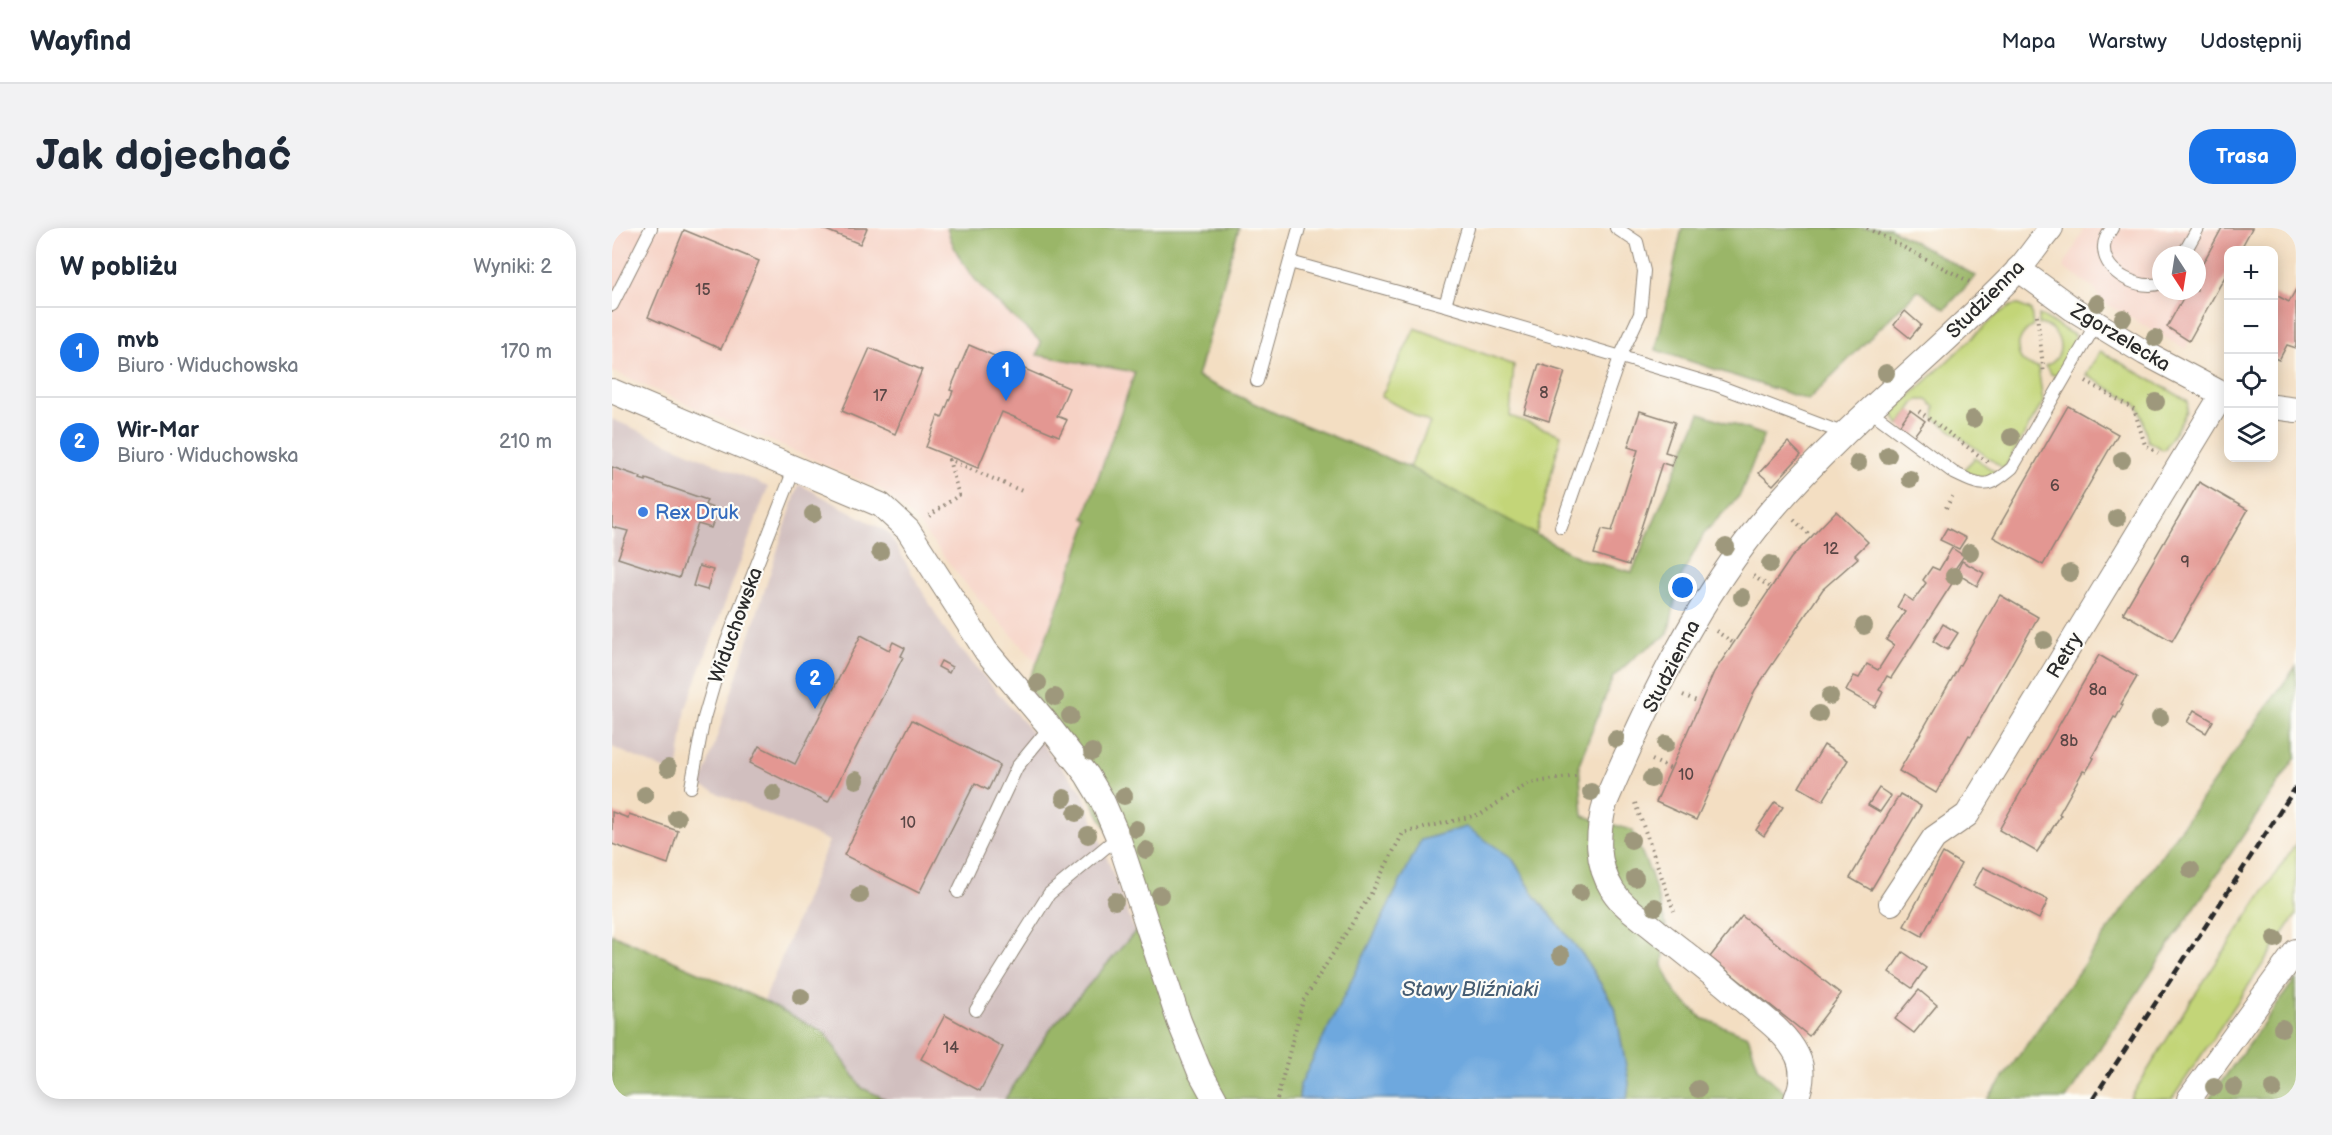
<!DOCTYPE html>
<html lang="pl">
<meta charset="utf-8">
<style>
body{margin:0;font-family:"Balsamiq Sans",sans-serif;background:#f2f2f3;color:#1f2937}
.controls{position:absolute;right:18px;top:18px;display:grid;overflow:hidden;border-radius:12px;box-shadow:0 3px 15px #0003}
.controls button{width:54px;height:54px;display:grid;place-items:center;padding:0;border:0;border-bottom:2px solid #e0e1e3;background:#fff;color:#1f2937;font:30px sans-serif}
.compass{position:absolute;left:1540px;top:18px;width:54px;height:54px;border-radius:50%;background:#fff;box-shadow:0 3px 15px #0003;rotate:168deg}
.you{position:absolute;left:1071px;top:360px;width:21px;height:21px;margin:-15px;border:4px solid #fff;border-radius:50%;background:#1a73e8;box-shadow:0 0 0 9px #1a73e833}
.badge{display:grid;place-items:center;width:39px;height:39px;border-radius:50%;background:#1a73e8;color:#fff;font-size:20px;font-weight:700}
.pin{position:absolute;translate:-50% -50px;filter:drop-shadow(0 2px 3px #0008)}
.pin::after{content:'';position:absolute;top:32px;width:21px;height:18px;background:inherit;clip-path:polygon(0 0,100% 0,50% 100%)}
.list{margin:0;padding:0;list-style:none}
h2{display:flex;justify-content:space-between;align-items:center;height:78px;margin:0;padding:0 24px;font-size:26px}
h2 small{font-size:20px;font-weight:400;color:#747a83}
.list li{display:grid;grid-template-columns:39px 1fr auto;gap:18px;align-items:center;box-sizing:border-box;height:90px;padding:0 24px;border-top:2px solid #e0e1e3}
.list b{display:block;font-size:22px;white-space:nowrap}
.list p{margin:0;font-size:20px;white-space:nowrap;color:#747a83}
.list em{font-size:20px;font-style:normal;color:#747a83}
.icon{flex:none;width:33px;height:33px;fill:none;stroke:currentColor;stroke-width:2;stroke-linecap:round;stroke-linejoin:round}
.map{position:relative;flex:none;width:1684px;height:871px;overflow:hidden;border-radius:24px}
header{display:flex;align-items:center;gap:36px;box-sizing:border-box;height:84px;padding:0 30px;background:#fff;border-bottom:2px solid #e0e1e3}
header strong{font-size:28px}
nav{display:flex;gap:33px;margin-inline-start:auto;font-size:21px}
.intro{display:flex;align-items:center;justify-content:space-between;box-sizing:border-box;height:144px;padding:0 36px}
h1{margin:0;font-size:42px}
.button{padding:15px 27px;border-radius:24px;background:#1a73e8;color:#fff;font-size:21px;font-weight:700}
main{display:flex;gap:36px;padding:0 36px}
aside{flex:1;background:#fff;border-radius:24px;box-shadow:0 3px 15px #0003}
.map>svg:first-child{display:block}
.built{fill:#f6d2c5;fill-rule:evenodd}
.industrial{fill:#d1bfbf}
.green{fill:#c3d578;stroke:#778052;stroke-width:1.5}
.forest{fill:#9ab668;stroke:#62704a;stroke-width:1.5}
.water{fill:#6ea8de;stroke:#4c6a84;stroke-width:1.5}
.building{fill:#e39792}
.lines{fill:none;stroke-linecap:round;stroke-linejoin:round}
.service-casing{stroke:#8f8476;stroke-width:14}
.minor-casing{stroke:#8f8476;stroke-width:26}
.path{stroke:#8f8476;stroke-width:4;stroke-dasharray:1.5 4.5;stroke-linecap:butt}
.service{stroke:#fff;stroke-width:12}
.minor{stroke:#fff;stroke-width:24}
.rail{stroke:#2b2b2b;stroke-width:4.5;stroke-dasharray:9 4.5;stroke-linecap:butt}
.tree{fill:#9e987c}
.shop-dot{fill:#3f7fe0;stroke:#fdfcf7;stroke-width:2}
.labels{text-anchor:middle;stroke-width:4.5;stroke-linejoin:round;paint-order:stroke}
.number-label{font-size:16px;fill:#594645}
.street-label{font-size:20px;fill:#2b2b2b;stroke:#fdfcf7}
.shop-label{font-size:20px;fill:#366cbe;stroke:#fdfcf7;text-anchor:start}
.water-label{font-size:21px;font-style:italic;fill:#465d73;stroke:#fdfcf7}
</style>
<header>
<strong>Wayfind</strong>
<nav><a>Mapa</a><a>Warstwy</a><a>Udostępnij</a></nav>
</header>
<div class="intro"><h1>Jak dojechać</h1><a class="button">Trasa</a></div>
<main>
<aside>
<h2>W pobliżu<small>Wyniki: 2</small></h2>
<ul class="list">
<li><span class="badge">1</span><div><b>mvb</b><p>Biuro · Widuchowska</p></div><em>170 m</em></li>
<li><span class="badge">2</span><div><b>Wir-Mar</b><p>Biuro · Widuchowska</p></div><em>210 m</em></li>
</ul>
</aside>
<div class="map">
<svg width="1684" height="871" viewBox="0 0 1684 871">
<rect width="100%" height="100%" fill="#fdfcf7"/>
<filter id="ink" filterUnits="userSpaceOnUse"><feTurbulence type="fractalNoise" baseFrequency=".0167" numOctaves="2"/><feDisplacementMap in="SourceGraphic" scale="12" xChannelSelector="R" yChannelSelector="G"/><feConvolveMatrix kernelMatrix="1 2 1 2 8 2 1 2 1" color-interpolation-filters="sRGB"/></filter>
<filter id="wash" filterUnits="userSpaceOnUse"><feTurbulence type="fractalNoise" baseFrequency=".008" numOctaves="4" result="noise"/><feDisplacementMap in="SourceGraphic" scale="24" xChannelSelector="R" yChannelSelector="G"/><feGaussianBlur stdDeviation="1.35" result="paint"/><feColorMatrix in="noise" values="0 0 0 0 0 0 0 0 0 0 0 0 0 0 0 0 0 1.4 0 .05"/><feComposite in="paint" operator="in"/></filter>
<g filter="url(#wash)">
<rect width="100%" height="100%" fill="#f3dec2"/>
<g class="built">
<polygon points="0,0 335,0 341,20 364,55 429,114 426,127 523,143 472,290 477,292 425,435 356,359 303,292 268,261 0,143"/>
<path d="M1473 0H1642L1629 22H1616V45L1573 121 1489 73 1482 60 1451 40ZM1549 27H1585V63H1549Z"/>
</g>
<g class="industrial">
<polygon points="0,191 156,259 74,480 65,547 0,519"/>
<polygon points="187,256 276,304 334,404 470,563 523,704 440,799 393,871 273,871 250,860 213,805 152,773 217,613 89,558"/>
</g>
<g class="green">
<path d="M1406 77 1419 82 1421 98C1401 108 1400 138 1426 139L1431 174 1392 241 1322 190 1323 179 1315 172H1306L1303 174 1287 198 1281 186 1284 181 1387 85 1399 78Z"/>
<path d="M1427 87 1462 107 1463 116 1445 148 1439 146 1433 138C1457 130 1450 99 1427 96Z"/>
<polygon points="803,100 902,137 898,188 949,207 924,307 797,239 818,195 769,169"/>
<polygon points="1488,123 1576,173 1575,183 1553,221 1551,222 1536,213 1528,182 1524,176 1474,147"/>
<polygon points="1363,230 1386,246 1375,252 1349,244"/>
<polygon points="1684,615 1684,687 1560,871 1518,871 1574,780"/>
</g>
<g class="forest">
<path d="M335 0H627L585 149 665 186 797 239 970 331 1020 344 1088 185 1152 207 1128 267 1093 304 1068 351 1056 406 1025 427 1001 449 967 536 971 588 1020 602 1039 646 1054 698 1051 738 1064 766 1090 790 1136 808 1147 841 1180 871H1015L1017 855 1003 779 970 726 923 668 900 630 688 857 687 871H393L440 799 523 704 542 687 415 455 425 435 477 292 472 290 523 144 425 127 429 114C392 80 349 50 335 0Z"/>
<polygon points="1070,0 1278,0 1364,48 1333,81 1306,62 1196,172 1044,122"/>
<polygon points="1684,438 1684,529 1454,871 1376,871"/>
<polygon points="0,706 152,773 213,805 250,860 273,871 0,871"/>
<polygon points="1684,750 1684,871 1597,871"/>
</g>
<polygon class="water" points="854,599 900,630 923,668 970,726 1003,779 1017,855 1015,871 687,871 688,857 809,612"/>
<g id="blocks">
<g class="building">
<polygon points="209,0 255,0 248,16"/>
<polygon points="1610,0 1640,0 1628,22 1616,22 1616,43 1577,113 1555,99 1575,63 1585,63 1585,46"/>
<polygon points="72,2 147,33 109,121 36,89"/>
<polygon points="1684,61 1684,120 1675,117 1667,132 1662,130 1662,66 1677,74"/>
<polygon points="1293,83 1309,97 1298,110 1282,97"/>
<polygon points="357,117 457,160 445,188 455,192 447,208 390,184 366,240 314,219 326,188 330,190 341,163 338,162"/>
<polygon points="258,120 310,142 283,206 230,183"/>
<polygon points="927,136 953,144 937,193 912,185"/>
<polygon points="1456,178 1506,206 1431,337 1381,309"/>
<polygon points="1298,182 1313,193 1301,209 1287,198"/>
<polygon points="1028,183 1063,194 1053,224 1063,227 1060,238 1050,235 1017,337 982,326 990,301 1000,303 1026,222 1016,219"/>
<polygon points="1176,214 1189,227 1161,257 1147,245"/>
<polygon points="0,239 29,249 28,251 34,253 34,251 95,272 93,277 106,282 99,300 86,296 67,350 6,330 16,303 0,299"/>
<polygon points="1587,254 1636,282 1560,413 1511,385"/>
<polygon points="1224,283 1256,314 1243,327 1246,330 1211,361 1143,462 1084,592 1044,574 1102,444 1179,330"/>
<polygon points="1335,300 1354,310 1347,321 1328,312"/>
<polygon points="1340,320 1352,328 1338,348 1343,351 1279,450 1275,448 1267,462 1271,464 1263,479 1234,463 1242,448 1247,450 1255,436 1266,442 1282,417 1274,412 1293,384 1285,379 1292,367 1301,373 1314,355 1311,352 1320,339 1327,342"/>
<polygon points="1350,333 1372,345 1365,358 1344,345"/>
<polygon points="87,338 101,342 95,362 81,358"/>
<polygon points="1388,367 1426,389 1359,508 1357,507 1324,565 1287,543"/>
<polygon points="1331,396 1346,405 1335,422 1321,413"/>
<polygon points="249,407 277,422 281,414 293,420 289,428 291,429 216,574 138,535 147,518 183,536"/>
<polygon points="1487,427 1525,449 1509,476 1511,477 1504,490 1502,489 1480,529 1482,530 1474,544 1471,543 1447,586 1449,587 1425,624 1387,602"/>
<polygon points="329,433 340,439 337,445 326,439"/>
<polygon points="1582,482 1601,493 1594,505 1575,494"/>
<polygon points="300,492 388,537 376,562 363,555 307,665 232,627"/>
<polygon points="1212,517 1236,532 1211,573 1187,559"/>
<polygon points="1267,560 1279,568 1268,584 1256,577"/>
<polygon points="1288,566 1309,578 1259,662 1238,650"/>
<polygon points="1163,574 1171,579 1152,608 1144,602"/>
<polygon points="0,584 16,590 17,586 66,603 56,636 0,616"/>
<polygon points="1331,625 1349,636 1310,708 1292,698"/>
<polygon points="1371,639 1436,672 1427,691 1361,658"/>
<polygon points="1130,688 1229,766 1197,808 1098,729"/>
<polygon points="1291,724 1314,740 1300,760 1277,744"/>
<polygon points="1307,762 1325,777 1302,805 1283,791"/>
<polygon points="333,787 391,819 368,863 309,831"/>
</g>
</g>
</g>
<g filter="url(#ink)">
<use href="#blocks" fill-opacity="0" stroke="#8f8476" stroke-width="1.5"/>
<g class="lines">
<defs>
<g id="service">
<path d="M1500 0C1496 6 1491 13 1492 21 1493 46 1529 63 1549 55"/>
<polyline points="1571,27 1586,0"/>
<polyline points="678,34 833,77 1104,157 1233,206"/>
<polyline points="0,77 39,0"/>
<polyline points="833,77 856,0"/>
<polyline points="645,153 687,0"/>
<path d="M1257 182 1342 245C1371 259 1375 261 1400 240L1484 96"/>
<polyline points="949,299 1008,129 1028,86 1032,43 1025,14 1004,0"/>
<polyline points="79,559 92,490 113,418 183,239"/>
<polyline points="346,664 405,539 438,499"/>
<polyline points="364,782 437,666 506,609"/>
</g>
<g id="minor">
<polyline points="1406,41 1461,81 1533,125 1616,169"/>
<polyline points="0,163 269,277 296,302 374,423 433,493 475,547 490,572 506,609 567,793 587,842 603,871"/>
<polyline points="1662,179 1684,182"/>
<polyline points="1279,675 1322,610 1355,587 1610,167"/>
<path d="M1184 871C1190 857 1192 841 1185 827 1174 805 1152 790 1134 775 1105 750 1075 726 1045 703 1030 690 1012 680 1001 663 983 634 985 606 993 575 1037 473 1086 369 1158 284 1233 196 1325 126 1405 43 1417 30 1427 14 1439 0"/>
<polyline points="1577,871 1684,723"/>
</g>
</defs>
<use href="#service" class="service-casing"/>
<use href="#minor" class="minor-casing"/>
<g class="path">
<polyline points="1255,0 1358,54"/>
<polyline points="1425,87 1432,146"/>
<polyline points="1474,153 1522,181 1533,217 1546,225"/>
<polyline points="1307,183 1377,235"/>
<polyline points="1334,280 1342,265"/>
<polyline points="317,288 347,267 337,232 410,263"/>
<polyline points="1182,292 1200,309"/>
<polyline points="1141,348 1160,360"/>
<polyline points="1104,403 1123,416"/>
<polyline points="1071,467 1089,475"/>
<polyline points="1040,532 1059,541"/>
<polyline points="1023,575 1062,683"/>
<polyline points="665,871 691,773 760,664 791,605 869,586 917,555 964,548"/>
</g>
<use href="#service" class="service"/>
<use href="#minor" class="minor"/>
<polyline class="rail" points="1481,871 1684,559"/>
</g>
<g class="tree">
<circle cx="1485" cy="75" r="9"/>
<circle cx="1511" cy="90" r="9"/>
<circle cx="1543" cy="110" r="9"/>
<circle cx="1274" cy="145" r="9"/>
<circle cx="1544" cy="174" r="9"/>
<circle cx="1361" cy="191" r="9"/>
<circle cx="1399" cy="209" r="9"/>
<circle cx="1276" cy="227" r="9"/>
<circle cx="1510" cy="232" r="9"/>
<circle cx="1246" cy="235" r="9"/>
<circle cx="1298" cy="251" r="9"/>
<circle cx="201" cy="286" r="9"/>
<circle cx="1505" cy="290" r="9"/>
<circle cx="1114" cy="319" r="9"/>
<circle cx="268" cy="324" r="9"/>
<circle cx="1358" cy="324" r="9"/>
<circle cx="1158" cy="336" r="9"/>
<circle cx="1458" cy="345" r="9"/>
<circle cx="1342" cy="348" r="9"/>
<circle cx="1130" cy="369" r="9"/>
<circle cx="1252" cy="398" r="9"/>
<circle cx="1432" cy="412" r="9"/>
<circle cx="426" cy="455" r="9"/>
<circle cx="1218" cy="468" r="9"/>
<circle cx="443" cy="469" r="9"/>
<circle cx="1207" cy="486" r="9"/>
<circle cx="458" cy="488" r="9"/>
<circle cx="1548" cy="490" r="9"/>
<circle cx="1004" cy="511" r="9"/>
<circle cx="1054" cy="516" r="9"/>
<circle cx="480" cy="524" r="9"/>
<circle cx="56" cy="540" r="9"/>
<circle cx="1039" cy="551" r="9"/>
<circle cx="244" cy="552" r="9"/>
<circle cx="979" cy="564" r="9"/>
<circle cx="161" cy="565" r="9"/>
<circle cx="33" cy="567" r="9"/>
<circle cx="512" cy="568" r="9"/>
<circle cx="452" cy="570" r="9"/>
<circle cx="464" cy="585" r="9"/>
<circle cx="65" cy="590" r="9"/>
<circle cx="524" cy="601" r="9"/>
<circle cx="476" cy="607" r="9"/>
<circle cx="1019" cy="612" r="9"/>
<circle cx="534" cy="622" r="9"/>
<circle cx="1579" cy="642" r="9"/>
<circle cx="1023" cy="650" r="9"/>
<circle cx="968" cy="665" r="9"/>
<circle cx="248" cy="667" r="9"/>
<circle cx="548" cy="667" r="9"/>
<circle cx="503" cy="673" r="9"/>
<circle cx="1043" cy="679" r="9"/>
<circle cx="1663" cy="711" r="9"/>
<circle cx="949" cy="727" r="9"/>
<circle cx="189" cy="769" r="9"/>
<circle cx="1670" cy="800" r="9"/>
<circle cx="1602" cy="859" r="9"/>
<circle cx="1622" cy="859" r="9"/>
<circle cx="1086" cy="861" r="9"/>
<circle cx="1661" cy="861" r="9"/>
</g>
</g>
<circle class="shop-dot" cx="31" cy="284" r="6"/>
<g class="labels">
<g class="number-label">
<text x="91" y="67">15</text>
<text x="932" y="170">8</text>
<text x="268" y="173">17</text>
<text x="1443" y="263">6</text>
<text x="1219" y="326">12</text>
<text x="1573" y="339">9</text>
<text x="1486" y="467">8a</text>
<text x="1457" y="518">8b</text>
<text x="1074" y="552">10</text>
<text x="296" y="600">10</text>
<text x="339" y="825">14</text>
</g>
<g class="street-label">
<text transform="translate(1373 71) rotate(-45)" y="7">Studzienna</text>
<text transform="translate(1509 109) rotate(31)" y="7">Zgorzelecka</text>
<text transform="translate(123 397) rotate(-70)" y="7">Widuchowska</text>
<text transform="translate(1452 427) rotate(-59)" y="7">Retry</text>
<text transform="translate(1059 438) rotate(-63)" y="7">Studzienna</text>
</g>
<g class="shop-label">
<text x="43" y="291">Rex Druk</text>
</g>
<g class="water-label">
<text x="858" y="768">Stawy Bliźniaki</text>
</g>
</g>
</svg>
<div class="controls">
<button>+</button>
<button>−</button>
<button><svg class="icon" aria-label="locate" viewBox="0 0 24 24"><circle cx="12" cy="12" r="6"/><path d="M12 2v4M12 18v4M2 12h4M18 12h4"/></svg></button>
<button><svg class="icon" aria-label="layers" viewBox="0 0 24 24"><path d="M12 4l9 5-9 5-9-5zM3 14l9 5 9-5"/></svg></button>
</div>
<svg class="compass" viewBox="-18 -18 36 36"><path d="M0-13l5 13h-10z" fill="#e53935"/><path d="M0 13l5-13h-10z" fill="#747a83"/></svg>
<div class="you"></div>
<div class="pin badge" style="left:394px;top:173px">1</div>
<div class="pin badge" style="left:203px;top:481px">2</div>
</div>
</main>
